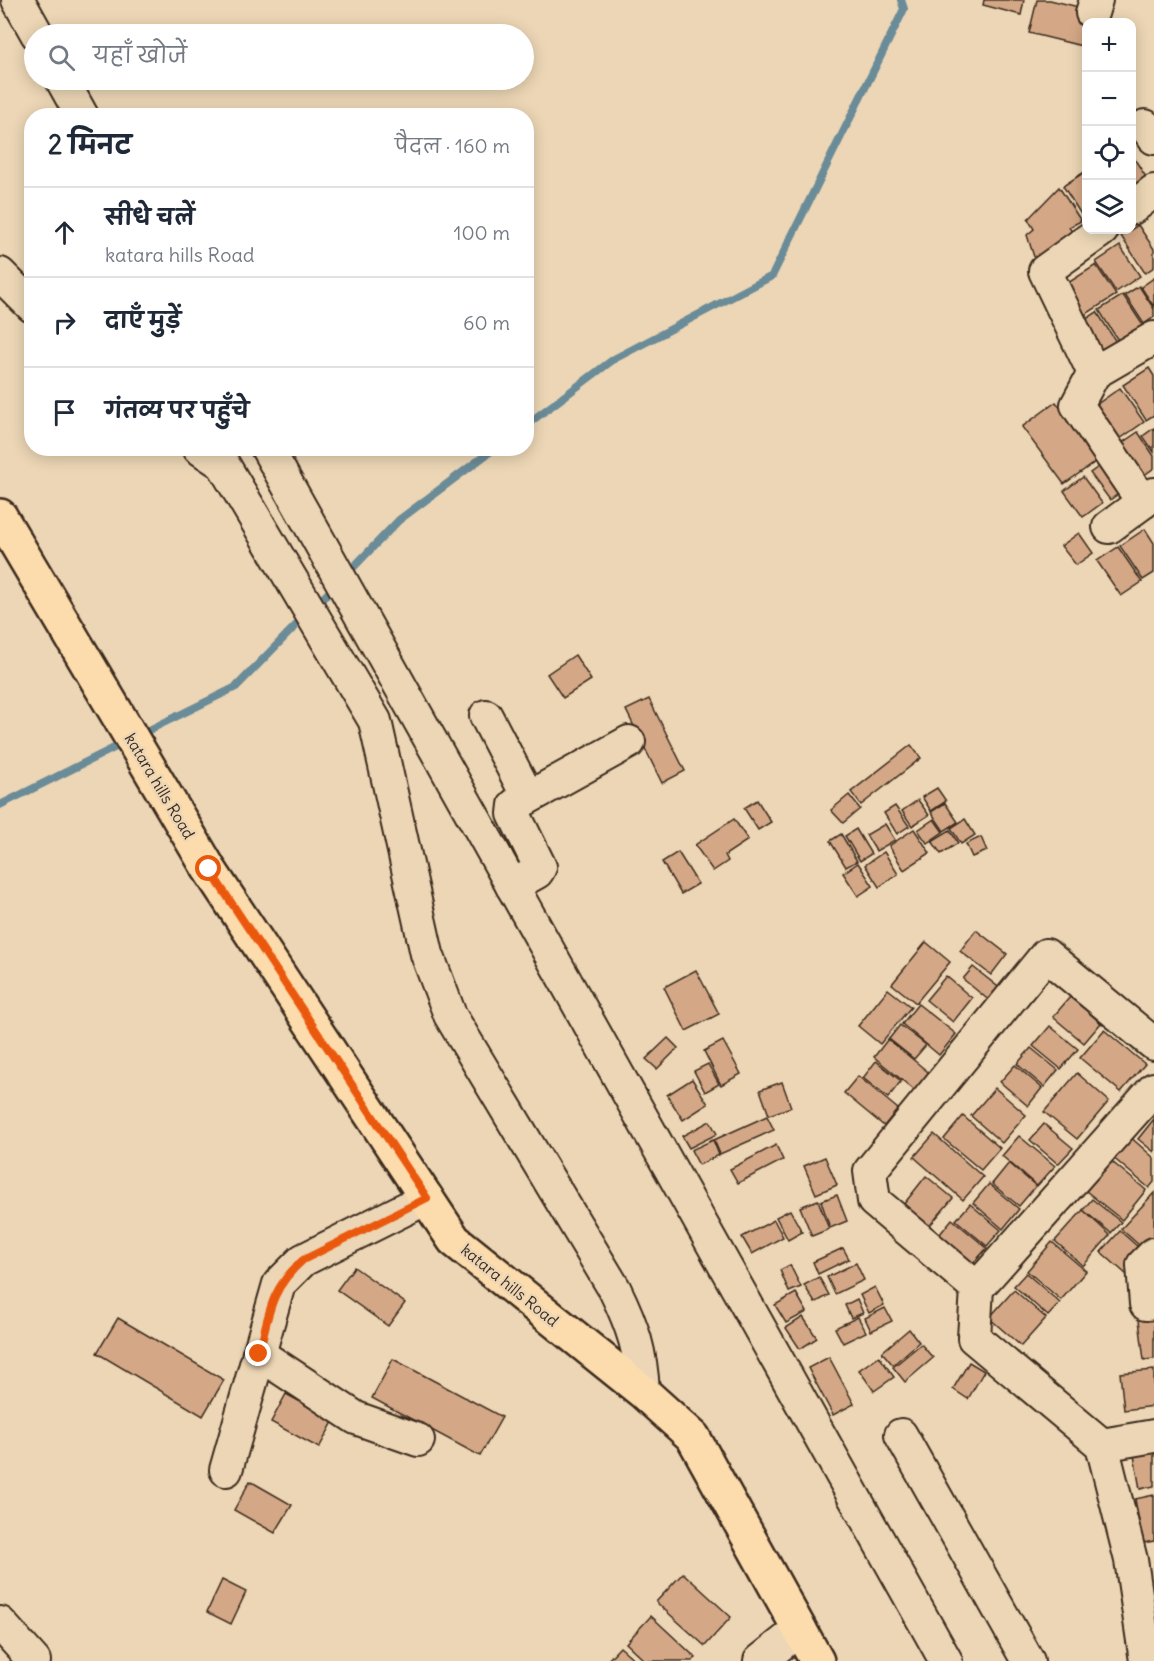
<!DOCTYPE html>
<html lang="hi">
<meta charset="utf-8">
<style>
body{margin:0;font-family:Delius,"Playpen Sans Deva",sans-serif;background:#f2f2f3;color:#1f2937}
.controls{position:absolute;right:18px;top:18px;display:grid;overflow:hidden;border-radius:12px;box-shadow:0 3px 15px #0003}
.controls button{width:54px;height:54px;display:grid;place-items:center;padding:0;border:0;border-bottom:2px solid #e0e1e3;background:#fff;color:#1f2937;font:30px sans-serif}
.stop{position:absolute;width:18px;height:18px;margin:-14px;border:4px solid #ea580c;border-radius:50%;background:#fff}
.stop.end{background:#ea580c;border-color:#fff;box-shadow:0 2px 6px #0008}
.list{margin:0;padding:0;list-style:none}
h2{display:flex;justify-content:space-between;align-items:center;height:78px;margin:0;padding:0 24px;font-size:26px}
h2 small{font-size:20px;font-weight:400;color:#747a83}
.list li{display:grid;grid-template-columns:39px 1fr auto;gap:18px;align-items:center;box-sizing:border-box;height:90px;padding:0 24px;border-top:2px solid #e0e1e3}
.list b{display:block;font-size:22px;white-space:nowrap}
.list p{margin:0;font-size:20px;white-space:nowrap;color:#747a83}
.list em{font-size:20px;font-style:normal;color:#747a83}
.icon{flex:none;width:33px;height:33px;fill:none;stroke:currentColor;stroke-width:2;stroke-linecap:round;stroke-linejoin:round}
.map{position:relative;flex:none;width:1154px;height:1661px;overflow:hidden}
.search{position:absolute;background:#fff;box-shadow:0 3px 15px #0003;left:24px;top:24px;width:510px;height:66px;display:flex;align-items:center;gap:15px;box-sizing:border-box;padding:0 21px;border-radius:33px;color:#747a83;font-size:22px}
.panel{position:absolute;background:#fff;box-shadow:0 3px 15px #0003;left:24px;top:108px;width:510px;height:348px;border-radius:24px}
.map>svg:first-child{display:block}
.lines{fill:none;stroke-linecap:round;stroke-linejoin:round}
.stream{stroke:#6a8b98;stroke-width:8}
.building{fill:#d4a886;stroke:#3b2a1e;stroke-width:1.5}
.minor-casing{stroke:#3b2a1e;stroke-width:36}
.major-casing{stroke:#3b2a1e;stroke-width:38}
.minor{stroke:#ecd6b5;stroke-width:32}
.major{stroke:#fcdcac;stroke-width:33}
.route{stroke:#ea580c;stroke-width:8}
.labels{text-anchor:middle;stroke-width:5;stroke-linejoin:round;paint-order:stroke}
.street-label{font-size:16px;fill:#3b2a1e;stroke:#ecd6b5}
</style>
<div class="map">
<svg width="1154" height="1661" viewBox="0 0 1154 1661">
<rect width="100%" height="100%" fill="#ecd6b5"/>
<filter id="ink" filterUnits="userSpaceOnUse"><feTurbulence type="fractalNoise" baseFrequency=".0167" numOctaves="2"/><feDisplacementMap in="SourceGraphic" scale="12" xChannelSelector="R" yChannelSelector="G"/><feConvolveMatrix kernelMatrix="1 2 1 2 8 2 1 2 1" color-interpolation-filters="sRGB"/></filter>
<g filter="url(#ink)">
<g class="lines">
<g class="stream">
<polyline points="526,425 614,359 772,276 904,9 901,0"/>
<polyline points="346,575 399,520 495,448"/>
<polyline points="314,607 337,584"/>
<polyline points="137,736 236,687 305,616"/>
<polyline points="0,805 126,742"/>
</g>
</g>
<g class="building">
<polygon points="984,0 1024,0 1021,15 983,5"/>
<polygon points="1037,0 1050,0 1091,10 1082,46 1029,33"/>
<polygon points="1132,155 1146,177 1132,187"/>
<polygon points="1086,171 1086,217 1084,219 1063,186"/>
<polygon points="1059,187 1081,221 1069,227 1076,238 1036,263 1027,235 1034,229 1028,219"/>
<polygon points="1138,225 1154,249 1154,267 1145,273 1121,236"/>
<polygon points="1120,246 1140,276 1116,292 1096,262"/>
<polygon points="1096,265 1116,295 1080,318 1060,288"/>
<polygon points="1154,278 1154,307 1141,287"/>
<polygon points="1139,286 1154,309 1154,317 1144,324 1125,295"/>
<polygon points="1123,295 1144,327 1119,342 1099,310"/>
<polygon points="1097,312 1118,345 1095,360 1074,327"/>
<polygon points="1149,368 1154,376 1154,415 1146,420 1123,385"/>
<polygon points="1120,388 1144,422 1117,441 1093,407"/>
<polygon points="1056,402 1098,460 1064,484 1022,427"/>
<polygon points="1154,428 1154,452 1143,436"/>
<polygon points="1138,432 1154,456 1154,468 1140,478 1119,445"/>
<polygon points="1111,458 1130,485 1110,500 1090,473"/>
<polygon points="1083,477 1102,503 1083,517 1064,491"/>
<polygon points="1145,529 1154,543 1154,573 1143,580 1120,546"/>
<polygon points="1079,533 1093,553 1076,565 1061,546"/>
<polygon points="1118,547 1142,582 1121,596 1097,561"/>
<polygon points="575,655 591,680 563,698 547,674"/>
<polygon points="649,699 685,771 662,783 626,710"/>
<polygon points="911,745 921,758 861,805 851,792"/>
<polygon points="937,788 946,801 931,811 922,797"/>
<polygon points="849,795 860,809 843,823 831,810"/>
<polygon points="757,800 771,822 758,830 744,808"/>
<polygon points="918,800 929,815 912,826 902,811"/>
<polygon points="945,803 958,822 944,831 931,812"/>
<polygon points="895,806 909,826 897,834 884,813"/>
<polygon points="734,819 748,840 725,855 728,861 713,871 695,845"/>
<polygon points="934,819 943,832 927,843 918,830"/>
<polygon points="965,819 975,835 961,844 951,828"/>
<polygon points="885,824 895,840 876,851 866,835"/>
<polygon points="856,829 871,854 860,861 845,836"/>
<polygon points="914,829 930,853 904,870 889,846"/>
<polygon points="950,830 958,843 941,854 932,841"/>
<polygon points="841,834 857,861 846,867 830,841"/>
<polygon points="981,837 987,851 972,857 966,844"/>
<polygon points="678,852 698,884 681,894 662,862"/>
<polygon points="884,852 898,874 879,887 865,865"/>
<polygon points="858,863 873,886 858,896 843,873"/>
<polygon points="976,930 1007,954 991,975 960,951"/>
<polygon points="926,942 950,962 916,1003 892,984"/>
<polygon points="973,967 1007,994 997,1007 963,979"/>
<polygon points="696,970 719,1014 686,1031 664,987"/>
<polygon points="946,976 972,998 953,1022 926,1000"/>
<polygon points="888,989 911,1007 880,1044 858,1026"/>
<polygon points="1070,997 1101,1023 1084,1043 1053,1017"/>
<polygon points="918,1004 956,1034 939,1055 902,1024"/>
<polygon points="900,1025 926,1045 914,1059 889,1039"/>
<polygon points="1050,1026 1078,1049 1061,1069 1033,1046"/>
<polygon points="1104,1030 1145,1064 1121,1092 1080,1058"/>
<polygon points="668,1038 678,1048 657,1069 646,1059"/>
<polygon points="888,1039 933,1076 919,1094 874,1057"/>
<polygon points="723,1041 741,1074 721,1085 704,1051"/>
<polygon points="1031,1048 1058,1070 1044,1087 1017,1064"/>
<polygon points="876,1061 901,1081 888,1098 863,1078"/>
<polygon points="708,1064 719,1084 705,1092 694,1071"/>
<polygon points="1015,1065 1042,1088 1028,1106 1000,1082"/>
<polygon points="1077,1073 1109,1101 1077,1139 1044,1112"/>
<polygon points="858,1076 898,1109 884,1126 844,1093"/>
<polygon points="692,1079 708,1104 683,1120 667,1095"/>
<polygon points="782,1082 791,1107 769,1115 760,1090"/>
<polygon points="995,1088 1026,1115 1002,1143 971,1116"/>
<polygon points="767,1116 774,1130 720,1154 714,1140"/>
<polygon points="963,1116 1000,1148 981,1170 944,1139"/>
<polygon points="1154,1119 1154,1152 1138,1139"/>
<polygon points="710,1121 717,1134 689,1148 682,1136"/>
<polygon points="1044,1124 1073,1148 1058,1164 1030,1140"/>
<polygon points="934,1134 983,1177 963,1200 914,1157"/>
<polygon points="1128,1135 1154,1158 1154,1182 1149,1188 1111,1156"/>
<polygon points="1019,1136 1055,1166 1037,1186 1002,1156"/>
<polygon points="713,1140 719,1155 699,1165 691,1150"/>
<polygon points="776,1145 783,1160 738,1183 730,1169"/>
<polygon points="825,1157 837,1185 816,1194 804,1166"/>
<polygon points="1111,1161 1146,1190 1122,1220 1086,1191"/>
<polygon points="1009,1163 1036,1186 1019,1206 992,1184"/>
<polygon points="926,1176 953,1198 926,1230 900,1209"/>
<polygon points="989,1184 1019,1209 1003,1229 973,1203"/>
<polygon points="1154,1193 1154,1246 1148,1253 1121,1229"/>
<polygon points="837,1195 847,1221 830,1228 821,1201"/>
<polygon points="1092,1199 1121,1222 1111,1233 1083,1210"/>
<polygon points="818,1200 829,1229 812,1236 800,1207"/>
<polygon points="970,1204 1001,1230 987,1246 956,1220"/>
<polygon points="790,1210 802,1232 788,1240 776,1217"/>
<polygon points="1083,1210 1110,1235 1083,1266 1055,1241"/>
<polygon points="952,1219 987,1248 970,1267 936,1239"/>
<polygon points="774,1220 783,1237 752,1254 742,1237"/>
<polygon points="1120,1231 1146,1254 1127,1275 1101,1252"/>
<polygon points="1052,1242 1086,1271 1061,1300 1027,1271"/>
<polygon points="843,1248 849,1259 818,1274 813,1262"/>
<polygon points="856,1263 864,1280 835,1294 827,1277"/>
<polygon points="790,1265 801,1287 789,1292 780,1270"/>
<polygon points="354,1267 405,1303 388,1326 337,1290"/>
<polygon points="1026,1273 1060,1303 1048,1316 1014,1286"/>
<polygon points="819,1277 829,1295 815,1303 804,1285"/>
<polygon points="875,1287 884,1305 869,1313 860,1295"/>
<polygon points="1014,1290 1046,1318 1021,1346 989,1318"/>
<polygon points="796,1293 807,1312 786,1323 775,1305"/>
<polygon points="857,1299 863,1313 851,1318 845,1305"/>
<polygon points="885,1308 892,1321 871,1331 865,1318"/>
<polygon points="803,1317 817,1338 800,1349 786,1328"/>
<polygon points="858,1317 866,1332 843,1343 835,1328"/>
<polygon points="118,1318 224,1380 203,1416 97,1353"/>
<polygon points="1154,1318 1154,1359 1144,1360 1139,1320"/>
<polygon points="909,1329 919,1342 893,1365 882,1352"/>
<polygon points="921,1344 933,1358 905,1382 893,1367"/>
<polygon points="879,1356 894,1377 874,1391 859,1370"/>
<polygon points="829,1357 854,1404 833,1415 808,1368"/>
<polygon points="393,1359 502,1417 480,1456 372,1398"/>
<polygon points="969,1362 984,1371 968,1399 953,1389"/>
<polygon points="1154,1370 1154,1406 1124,1410 1120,1373"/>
<polygon points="286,1394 334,1420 319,1448 271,1422"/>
<polygon points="1154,1446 1154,1486 1140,1489 1133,1450"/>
<polygon points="250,1481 292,1505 275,1533 234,1510"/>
<polygon points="1154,1495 1154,1541 1143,1543 1135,1499"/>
<polygon points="683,1573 731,1617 705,1646 656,1602"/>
<polygon points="222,1580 246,1592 231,1624 207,1612"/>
<polygon points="651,1616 696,1658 692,1661 645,1661 626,1643"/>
<polygon points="620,1647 636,1661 607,1661"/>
</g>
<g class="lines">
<defs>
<g id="minor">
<polyline points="18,0 37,34"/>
<polyline points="1092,13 1096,0"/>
<polyline points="62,80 82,116"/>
<polyline points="1145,126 1154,138"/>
<polyline points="1132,208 1154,191"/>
<polyline points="0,274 32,306"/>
<polyline points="1094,373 1045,271 1102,230"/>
<path d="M199 448 223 464 375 721 427 954 450 1015 615 1290C633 1327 641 1352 643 1392"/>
<polyline points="267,448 946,1661"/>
<polyline points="1143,502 1077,405 1094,373 1154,338"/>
<polyline points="1109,527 1154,494"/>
<polyline points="486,716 528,797"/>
<polyline points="512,886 537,872 540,867 514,814 515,805 629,742"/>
<polyline points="1154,1254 1143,1265 1146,1304 1154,1303"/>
<polyline points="977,1288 874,1201 870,1171 1046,955 1154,1044"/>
<polyline points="259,1354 356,1418 418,1440"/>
<polyline points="901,1435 1028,1661"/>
<polyline points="1102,1445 1154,1436"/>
<polyline points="226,1470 279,1284 303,1260 427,1198"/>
<polyline points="0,1623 34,1661"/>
<polyline points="760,1661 800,1629"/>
<polyline points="1146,1661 1131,1560 1102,1445 974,1338 977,1288 1154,1089"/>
</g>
<polyline id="major" points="0,516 209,869 454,1240 643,1392 693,1437 817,1661"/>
</defs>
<use href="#minor" class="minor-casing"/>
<use href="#major" class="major-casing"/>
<use href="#minor" class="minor"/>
<use href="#major" class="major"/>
</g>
</g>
<g class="lines" filter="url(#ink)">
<path class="route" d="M209 869 427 1198 303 1260C270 1289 269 1313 259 1354"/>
</g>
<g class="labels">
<g class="street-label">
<text transform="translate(160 786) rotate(59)" y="6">katara hills Road</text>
<text transform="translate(510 1285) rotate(39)" y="6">katara hills Road</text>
</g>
</g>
</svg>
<div class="controls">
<button>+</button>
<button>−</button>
<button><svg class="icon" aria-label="locate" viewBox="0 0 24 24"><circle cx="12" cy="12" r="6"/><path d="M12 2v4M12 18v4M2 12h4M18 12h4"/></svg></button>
<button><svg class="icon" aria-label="layers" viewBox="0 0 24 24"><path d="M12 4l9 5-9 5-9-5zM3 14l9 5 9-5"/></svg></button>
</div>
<div class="stop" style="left:209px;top:869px"></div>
<div class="stop end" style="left:259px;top:1354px"></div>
<div class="search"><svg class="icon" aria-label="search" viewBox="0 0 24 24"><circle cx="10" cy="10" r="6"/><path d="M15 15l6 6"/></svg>यहाँ खोजें</div>
<section class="panel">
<h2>2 मिनट<small>पैदल · 160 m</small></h2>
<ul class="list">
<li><svg class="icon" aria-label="ahead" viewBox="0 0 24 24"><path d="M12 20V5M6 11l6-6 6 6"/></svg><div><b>सीधे चलें</b><p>katara hills Road</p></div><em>100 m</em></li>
<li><svg class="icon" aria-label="right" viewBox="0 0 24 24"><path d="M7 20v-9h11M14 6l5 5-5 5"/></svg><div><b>दाएँ मुड़ें</b></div><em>60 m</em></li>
<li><svg class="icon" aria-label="arrive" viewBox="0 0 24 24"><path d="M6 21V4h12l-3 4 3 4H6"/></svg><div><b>गंतव्य पर पहुँचे</b></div></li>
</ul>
</section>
</div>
